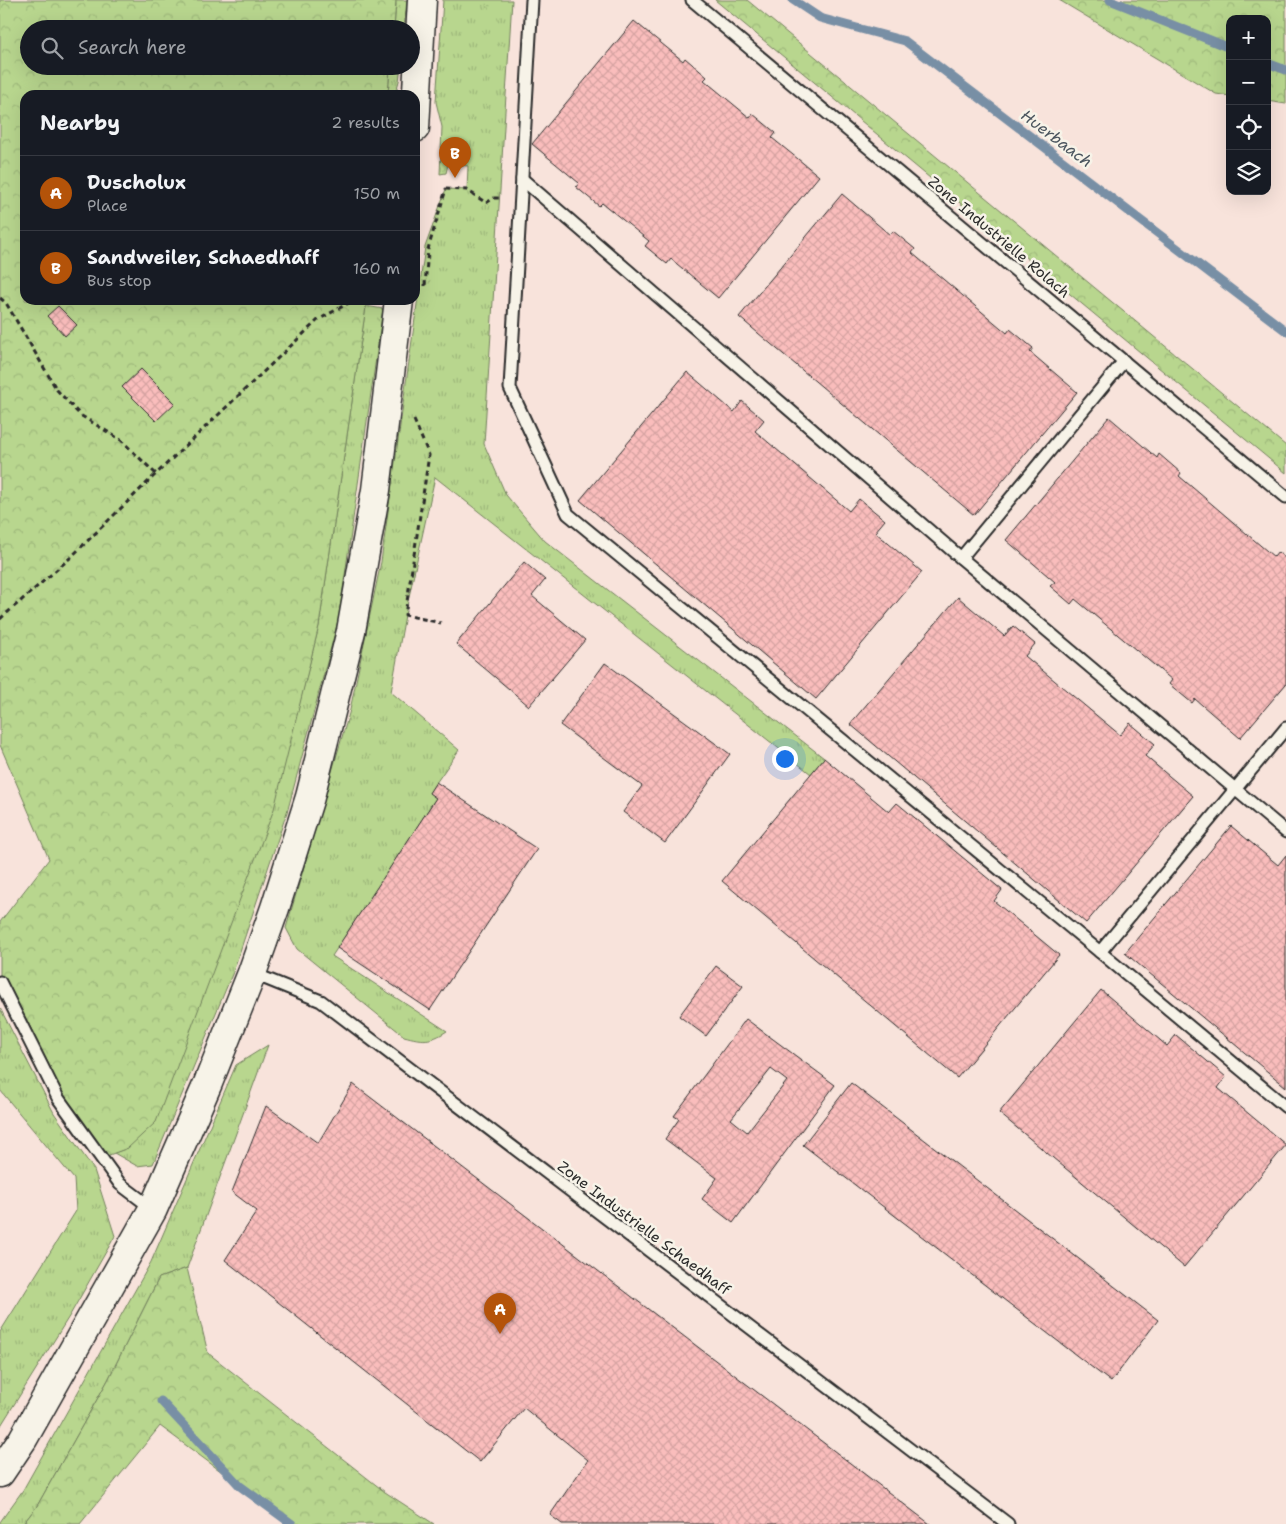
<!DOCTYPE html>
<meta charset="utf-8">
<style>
body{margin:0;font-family:"Shantell Sans",sans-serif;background:#242831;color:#f1f3f6}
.controls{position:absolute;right:15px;top:15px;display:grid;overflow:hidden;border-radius:10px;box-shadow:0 5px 20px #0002}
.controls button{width:45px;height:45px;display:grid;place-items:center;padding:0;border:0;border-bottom:1px solid #363941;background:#171b24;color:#f1f3f6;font:25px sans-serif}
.you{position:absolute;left:784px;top:758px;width:18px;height:18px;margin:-12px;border:4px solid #fff;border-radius:50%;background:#1a73e8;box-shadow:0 0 0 8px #1a73e833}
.badge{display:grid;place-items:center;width:32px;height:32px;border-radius:50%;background:#b45309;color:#fff;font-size:16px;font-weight:700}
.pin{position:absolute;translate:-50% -41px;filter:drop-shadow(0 1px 2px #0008)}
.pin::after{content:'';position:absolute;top:26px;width:18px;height:15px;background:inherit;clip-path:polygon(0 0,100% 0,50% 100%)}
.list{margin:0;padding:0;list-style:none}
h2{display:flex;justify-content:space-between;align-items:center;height:65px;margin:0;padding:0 20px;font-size:21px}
h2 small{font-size:16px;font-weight:400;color:#9ea1a6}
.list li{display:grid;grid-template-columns:32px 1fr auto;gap:15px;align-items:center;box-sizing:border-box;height:75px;padding:0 20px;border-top:1px solid #363941}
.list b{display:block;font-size:19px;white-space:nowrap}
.list p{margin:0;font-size:16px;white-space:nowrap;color:#9ea1a6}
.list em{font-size:16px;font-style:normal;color:#9ea1a6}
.icon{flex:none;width:28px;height:28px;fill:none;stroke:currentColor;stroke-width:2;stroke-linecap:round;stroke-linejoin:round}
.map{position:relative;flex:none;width:1286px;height:1524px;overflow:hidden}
.search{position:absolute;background:#171b24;box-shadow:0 5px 20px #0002;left:20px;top:20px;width:400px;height:55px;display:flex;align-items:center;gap:12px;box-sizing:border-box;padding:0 18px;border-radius:28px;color:#9ea1a6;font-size:19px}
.panel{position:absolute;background:#171b24;box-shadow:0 5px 20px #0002;left:20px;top:90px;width:400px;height:215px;border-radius:15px}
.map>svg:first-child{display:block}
.grass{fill:url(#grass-tufts);stroke:#72805c}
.forest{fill:url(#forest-crowns);stroke:#72805c}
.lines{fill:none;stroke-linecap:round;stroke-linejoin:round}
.stream{stroke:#788fa5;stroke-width:9}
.building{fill:url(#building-cross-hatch);stroke:#2b2b2b;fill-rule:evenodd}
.lane-casing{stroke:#2b2b2b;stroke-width:15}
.secondary-casing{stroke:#2b2b2b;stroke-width:31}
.path{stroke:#2b2b2b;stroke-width:3;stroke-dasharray:5 4;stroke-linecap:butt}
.lane{stroke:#f7f3e8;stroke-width:11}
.secondary{stroke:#f7f3e8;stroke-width:28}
.labels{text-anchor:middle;stroke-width:5;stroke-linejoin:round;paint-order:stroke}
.street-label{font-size:15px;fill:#2b2b2b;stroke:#f7f3e8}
.water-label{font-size:16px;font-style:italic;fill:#4b555e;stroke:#f7f3e8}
</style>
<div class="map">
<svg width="1286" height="1524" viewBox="0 0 1286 1524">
<defs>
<pattern id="grass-tufts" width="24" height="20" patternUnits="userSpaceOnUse" patternTransform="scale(1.25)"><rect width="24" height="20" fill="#b8d68e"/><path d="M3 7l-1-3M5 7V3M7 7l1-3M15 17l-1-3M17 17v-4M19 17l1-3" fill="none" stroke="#9eb87b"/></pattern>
<pattern id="forest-crowns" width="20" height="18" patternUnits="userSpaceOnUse" patternTransform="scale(1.25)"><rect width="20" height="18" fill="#b8d68e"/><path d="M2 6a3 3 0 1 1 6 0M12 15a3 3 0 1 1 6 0" fill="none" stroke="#9eb87b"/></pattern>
<pattern id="building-cross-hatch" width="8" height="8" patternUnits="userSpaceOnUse" patternTransform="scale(1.25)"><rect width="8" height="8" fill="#fabdbc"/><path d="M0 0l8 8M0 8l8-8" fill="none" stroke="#d6a3a2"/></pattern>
</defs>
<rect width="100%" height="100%" fill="#f8e3db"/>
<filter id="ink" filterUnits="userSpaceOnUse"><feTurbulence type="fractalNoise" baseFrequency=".02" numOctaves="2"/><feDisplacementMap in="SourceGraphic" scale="10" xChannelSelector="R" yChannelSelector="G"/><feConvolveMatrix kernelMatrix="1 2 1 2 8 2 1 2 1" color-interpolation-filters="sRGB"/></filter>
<g filter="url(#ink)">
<g class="grass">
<polygon points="396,0 407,0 404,29 394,29"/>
<path d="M443 0H512L484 444 506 495 545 541 824 758 811 774 435 477 405 615 391 692 459 750 429 793 436 798 332 956 447 1031C430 1042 423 1041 404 1036L297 949 286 928 350 710 381 562 425 247 446 189 467 190 468 166 448 164 446 173 440 174 442 127 436 102Z"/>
<polygon points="390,66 401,66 399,81 395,95 388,95"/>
<polygon points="366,306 383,309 339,617 288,809 233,972 153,1164 137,1166 114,1153 128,1148 273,809 319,626"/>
<polygon points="0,1008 54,1113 94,1170 115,1236 70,1315 0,1427 0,1332 76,1211 74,1179 0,1090"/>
<polygon points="268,1045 187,1268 159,1278 108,1380 37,1506 23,1524 0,1524 0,1522 23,1490 151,1262 236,1065"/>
</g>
<g class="forest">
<polygon points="0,0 396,0 394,29 29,29 29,66 390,66 388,95 25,95 25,300 367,300 319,626 274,809 156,1122 128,1148 101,1158 58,1098 0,982 0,922 49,859 0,745"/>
<polygon points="715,0 747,0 1286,446 1286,473"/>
<polygon points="1059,0 1286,0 1286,104 1267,101 1267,19 1230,19 1230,96 1216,94"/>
<polygon points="187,1268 208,1353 385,1492 434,1524 292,1524 160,1426 80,1524 23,1524 37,1506 108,1380 159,1278"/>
</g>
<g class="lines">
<g class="stream">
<polyline points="793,0 820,18 905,41 1286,331"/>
<polyline points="1110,0 1230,48"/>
<polyline points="1267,63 1286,70"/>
<polyline points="161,1401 240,1486 292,1524"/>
</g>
</g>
<g class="building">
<polygon points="634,21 683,61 685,58 707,77 704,80 750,118 753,114 776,133 772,138 819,176 718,298 671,259 667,264 645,246 649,241 602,203 599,206 576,187 579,183 532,144"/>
<polygon points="842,194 890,235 893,231 915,249 912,253 1007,333 1010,329 1033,348 1030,352 1077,392 974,515 739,317"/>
<polygon points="58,306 77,325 65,336 47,316"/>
<polygon points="141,369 175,403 156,421 122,387"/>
<polygon points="687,372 734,412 742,401 764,420 755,431 849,511 859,499 885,520 875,532 922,572 816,699 580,500"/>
<polygon points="1109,417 1157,458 1159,454 1181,473 1179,476 1274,557 1278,552 1286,559 1286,684 1240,738 1195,699 1192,703 1169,684 1172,680 1075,599 1071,604 1050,586 1055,582 1006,540"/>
<polygon points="524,562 545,580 532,596 585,640 529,706 456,644"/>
<polygon points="958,597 1004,636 1013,626 1035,644 1025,656 1120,735 1130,723 1155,744 1145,756 1193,796 1086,923 850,724"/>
<polygon points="605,663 730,754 665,843 623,812 642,786 560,725"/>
<polygon points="824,758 889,812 897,803 1002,890 994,901 1059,955 957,1078 722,881"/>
<polygon points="436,782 537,849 430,1010 337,948 436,798 429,793"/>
<polygon points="1231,826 1278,865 1286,855 1286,1087 1125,953"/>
<polygon points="716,966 743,986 706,1036 679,1016"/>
<polygon points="1101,990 1167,1046 1176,1035 1226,1077 1218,1088 1286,1145 1184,1267 999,1113"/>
<path d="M746 1019 835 1085 733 1223 702 1199 717 1178 665 1139 679 1119 674 1116ZM771 1069 787 1081 747 1132 731 1119Z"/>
<polygon points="851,1083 1158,1320 1111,1382 803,1145"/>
<polygon points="353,1084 930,1524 562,1524 550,1515 588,1460 524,1408 480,1462 225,1260 257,1211 232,1192 266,1106 318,1143"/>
</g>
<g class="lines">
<defs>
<g id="lane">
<polyline points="532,0 510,388 568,514 1100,952 1286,1107"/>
<polyline points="692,0 1286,497"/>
<polyline points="522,179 961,558 1286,832"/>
<polyline points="961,558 1124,361"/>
<polyline points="1100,952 1286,728"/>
<polyline points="252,973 321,1001 1008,1524"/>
<polyline points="0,982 58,1098 120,1184 153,1209"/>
</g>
<g id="secondary">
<polyline points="415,128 422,0"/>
<polyline points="0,1473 23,1439 153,1209 208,1083 252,973 275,908 310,797 351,631 376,490 399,300"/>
</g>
</defs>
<use href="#lane" class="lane-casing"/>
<use href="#secondary" class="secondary-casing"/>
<g class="path">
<polyline points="425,286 428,249 446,189 467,190 486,203 494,198 502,198"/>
<polyline points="0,298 6,303 57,390 80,415 121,440 156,474 318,320 354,300"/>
<polyline points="414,420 429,455 405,615 441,623"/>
<polyline points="0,619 70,558 156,474"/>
</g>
<use href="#lane" class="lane"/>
<use href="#secondary" class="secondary"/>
</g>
</g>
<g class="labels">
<g class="street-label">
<text transform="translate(999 237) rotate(40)" y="5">Zone Industrielle Rolach</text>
<text transform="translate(644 1228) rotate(37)" y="5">Zone Industrielle Schaedhaff</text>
</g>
<g class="water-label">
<text transform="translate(1057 138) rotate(37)" y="6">Huerbaach</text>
</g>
</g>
</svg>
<div class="controls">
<button>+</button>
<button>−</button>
<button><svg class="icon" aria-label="locate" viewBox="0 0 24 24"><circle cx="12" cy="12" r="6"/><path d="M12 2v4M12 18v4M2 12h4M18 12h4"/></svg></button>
<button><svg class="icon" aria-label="layers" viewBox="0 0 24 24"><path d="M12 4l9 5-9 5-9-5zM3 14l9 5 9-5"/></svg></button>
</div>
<div class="you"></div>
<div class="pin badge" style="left:500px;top:1334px">A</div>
<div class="pin badge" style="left:455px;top:178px">B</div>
<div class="search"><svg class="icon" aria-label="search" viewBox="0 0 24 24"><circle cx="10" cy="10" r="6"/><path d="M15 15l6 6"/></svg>Search here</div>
<section class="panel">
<h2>Nearby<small>2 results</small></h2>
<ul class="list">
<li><span class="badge">A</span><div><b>Duscholux</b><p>Place</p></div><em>150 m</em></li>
<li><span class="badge">B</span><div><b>Sandweiler, Schaedhaff</b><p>Bus stop</p></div><em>160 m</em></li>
</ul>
</section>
</div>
